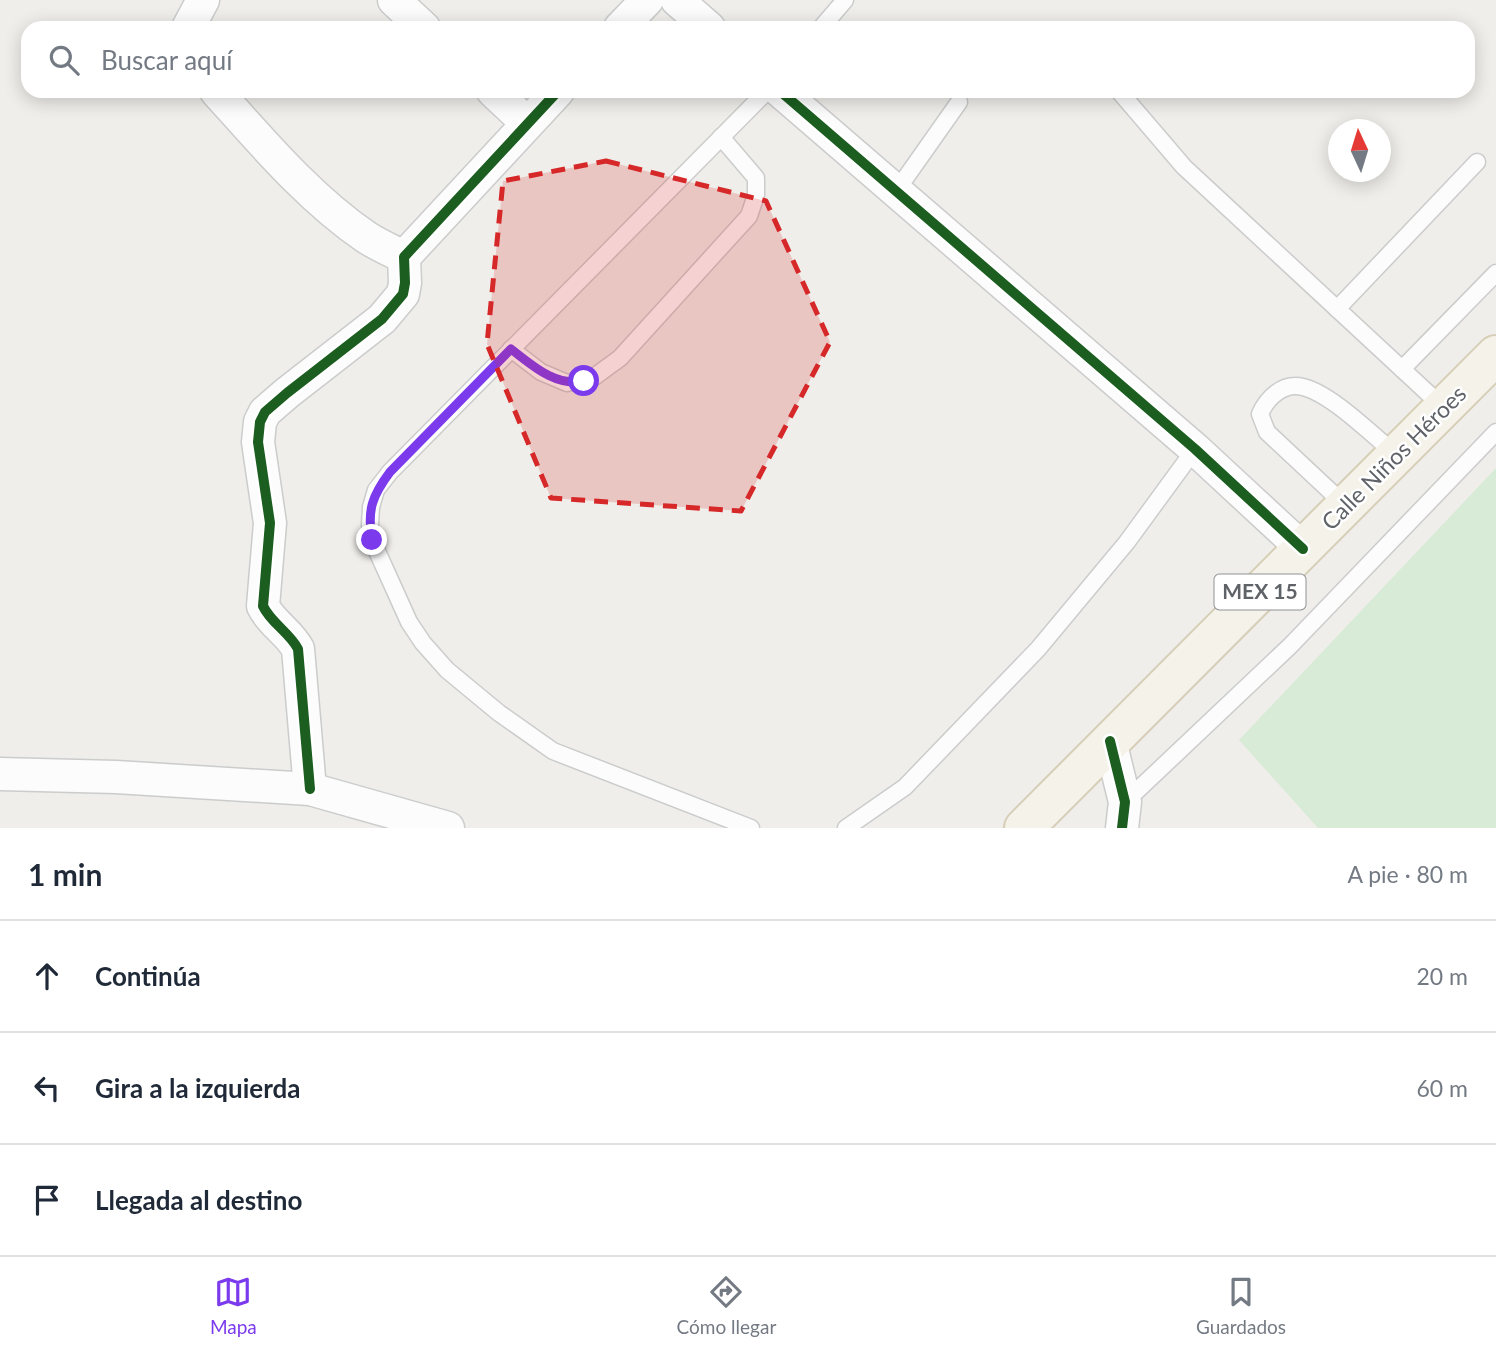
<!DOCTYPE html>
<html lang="es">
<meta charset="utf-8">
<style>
body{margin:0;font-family:Lato,sans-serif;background:#f6f6f7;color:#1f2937}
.compass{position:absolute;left:1328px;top:119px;width:63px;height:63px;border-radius:50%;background:#fff;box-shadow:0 4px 18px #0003;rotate:356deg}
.stop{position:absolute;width:21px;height:21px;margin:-16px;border:5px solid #7c3aed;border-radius:50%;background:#fff}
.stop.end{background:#7c3aed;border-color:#fff;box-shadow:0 2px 7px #0008}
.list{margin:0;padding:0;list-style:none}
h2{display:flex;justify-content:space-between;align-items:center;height:91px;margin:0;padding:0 28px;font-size:30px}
h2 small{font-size:23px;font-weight:400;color:#747a83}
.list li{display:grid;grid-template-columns:46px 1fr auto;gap:21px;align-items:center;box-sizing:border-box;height:112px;padding:0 28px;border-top:2px solid #e0e1e3}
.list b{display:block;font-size:26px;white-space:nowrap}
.list em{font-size:23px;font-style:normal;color:#747a83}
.icon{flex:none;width:38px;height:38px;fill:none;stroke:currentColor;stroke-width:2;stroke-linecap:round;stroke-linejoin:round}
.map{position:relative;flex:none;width:1496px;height:828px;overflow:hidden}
.search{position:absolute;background:#fff;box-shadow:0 4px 18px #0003;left:21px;right:21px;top:21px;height:77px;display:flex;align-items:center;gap:18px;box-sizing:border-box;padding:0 24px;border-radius:21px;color:#747a83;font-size:26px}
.sheet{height:427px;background:#fff}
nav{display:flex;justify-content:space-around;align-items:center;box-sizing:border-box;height:98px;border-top:2px solid #e0e1e3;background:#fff;font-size:19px;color:#747a83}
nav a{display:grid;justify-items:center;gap:4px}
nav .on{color:#7c3aed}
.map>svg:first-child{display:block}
.green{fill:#d8ebd6}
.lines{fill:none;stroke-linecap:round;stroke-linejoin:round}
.service-casing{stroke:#cbcccc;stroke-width:19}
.minor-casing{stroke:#cbcccc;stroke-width:35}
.primary-casing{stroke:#d7ceb8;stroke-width:42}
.service{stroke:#fdfcfc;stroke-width:16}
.minor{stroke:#fdfcfc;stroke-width:32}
.primary{stroke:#f4f2e9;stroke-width:38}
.cycleway-casing{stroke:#fff;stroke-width:15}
.cycleway{stroke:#1b5e20;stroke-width:10}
.route{stroke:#7c3aed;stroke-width:9}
.marked{fill:#d62828;fill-opacity:0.2;stroke:#d62828;stroke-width:5;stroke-dasharray:14 9;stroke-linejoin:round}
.labels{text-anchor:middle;stroke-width:5;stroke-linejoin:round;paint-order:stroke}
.shield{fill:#fff;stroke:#8f9295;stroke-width:2}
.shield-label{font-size:21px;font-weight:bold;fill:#5f6368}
.street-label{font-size:23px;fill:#5f6368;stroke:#fff}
</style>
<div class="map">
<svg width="1496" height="828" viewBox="0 0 1496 828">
<rect width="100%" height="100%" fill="#efeeea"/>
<polygon class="green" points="1496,468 1496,828 1318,828 1239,740"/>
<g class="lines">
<defs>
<g id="service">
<polyline points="821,28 845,0"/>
<polyline points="1119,91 1184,167 1444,408"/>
<polyline points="897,190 959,102"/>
<polyline points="1337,309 1477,162"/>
<polyline points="511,349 541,372 567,383 594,377 620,358 749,216 756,195 756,178 721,137"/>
<polyline points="1402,369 1496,273"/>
<path d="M1345 505 1267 432 1260 414C1267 398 1283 382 1303 387 1332 394 1373 436 1397 455"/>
<polyline points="1125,802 1290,646 1496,432"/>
<polyline points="751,828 553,751 499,713 447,670 423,643 409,622 372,540 370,525 371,507 376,490 390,472 767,91"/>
<polyline points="846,828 905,787 1038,649 1127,542 1195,449"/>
</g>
<g id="minor">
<polyline points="394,0 424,28"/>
<polyline points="677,0 709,28"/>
<polyline points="188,28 203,0"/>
<polyline points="620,28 647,0"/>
<path d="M216 91C262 142 309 198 366 237 378 245 392 251 404 257"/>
<polyline points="493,91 527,123"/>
<polyline points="780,91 1195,449 1303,549"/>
<polyline points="1110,741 1125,802 1122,828"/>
<polyline points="0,774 116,777 310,789 448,828"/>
<path d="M310 789 298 649C289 632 271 623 263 606L270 523 258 442 260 422 265 412 287 393 382 319 403 294 405 283 404 257 558 91"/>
</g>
<polyline id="primary" points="1024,828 1496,355"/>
</defs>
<use href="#service" class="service-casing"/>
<use href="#minor" class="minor-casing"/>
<use href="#primary" class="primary-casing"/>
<use href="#service" class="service"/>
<use href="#minor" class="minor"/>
<use href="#primary" class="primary"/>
<defs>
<g id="cycleway">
<polyline points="780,91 1195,449 1303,549"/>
<polyline points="1110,741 1125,802 1122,828"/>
<path d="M310 789 298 649C289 632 271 623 263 606L270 523 258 442 260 422 265 412 287 393 382 319 403 294 405 283 404 257 558 91"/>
</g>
</defs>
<use href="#cycleway" class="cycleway-casing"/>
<use href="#cycleway" class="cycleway"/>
</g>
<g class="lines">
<path class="route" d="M372 540C367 510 372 496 390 472L511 349C532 365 555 387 584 381"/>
</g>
<path class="marked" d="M606 161 766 201 830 342 741 511 551 498 487 344 503 181Z"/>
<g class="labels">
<rect class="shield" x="1214.5" y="574.5" width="91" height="35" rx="5"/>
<g class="shield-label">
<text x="1260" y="599">MEX 15</text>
</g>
<g class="street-label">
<text transform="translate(1394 458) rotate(-45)" y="8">Calle Niños Héroes</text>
</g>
</g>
</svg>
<svg class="compass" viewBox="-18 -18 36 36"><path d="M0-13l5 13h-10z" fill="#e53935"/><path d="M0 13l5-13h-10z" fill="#747a83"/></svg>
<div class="stop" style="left:584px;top:381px"></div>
<div class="stop end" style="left:372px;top:540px"></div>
<div class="search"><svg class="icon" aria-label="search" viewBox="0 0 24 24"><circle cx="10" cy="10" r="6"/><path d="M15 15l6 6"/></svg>Buscar aquí</div>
</div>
<section class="sheet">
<h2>1 min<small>A pie · 80 m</small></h2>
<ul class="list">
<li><svg class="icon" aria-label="ahead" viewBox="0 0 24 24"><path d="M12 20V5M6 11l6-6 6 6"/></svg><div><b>Continúa</b></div><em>20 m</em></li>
<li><svg class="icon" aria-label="left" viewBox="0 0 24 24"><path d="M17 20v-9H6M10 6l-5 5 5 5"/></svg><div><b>Gira a la izquierda</b></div><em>60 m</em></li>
<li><svg class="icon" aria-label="arrive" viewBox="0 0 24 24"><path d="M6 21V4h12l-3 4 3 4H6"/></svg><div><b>Llegada al destino</b></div></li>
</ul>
</section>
<nav>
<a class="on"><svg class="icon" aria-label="map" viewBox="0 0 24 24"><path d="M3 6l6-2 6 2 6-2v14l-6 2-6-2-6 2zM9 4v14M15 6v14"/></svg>Mapa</a>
<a><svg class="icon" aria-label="directions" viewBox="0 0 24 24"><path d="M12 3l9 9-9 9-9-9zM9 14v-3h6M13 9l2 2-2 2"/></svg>Cómo llegar</a>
<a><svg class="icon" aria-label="saved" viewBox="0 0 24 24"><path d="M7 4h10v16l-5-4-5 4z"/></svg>Guardados</a>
</nav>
